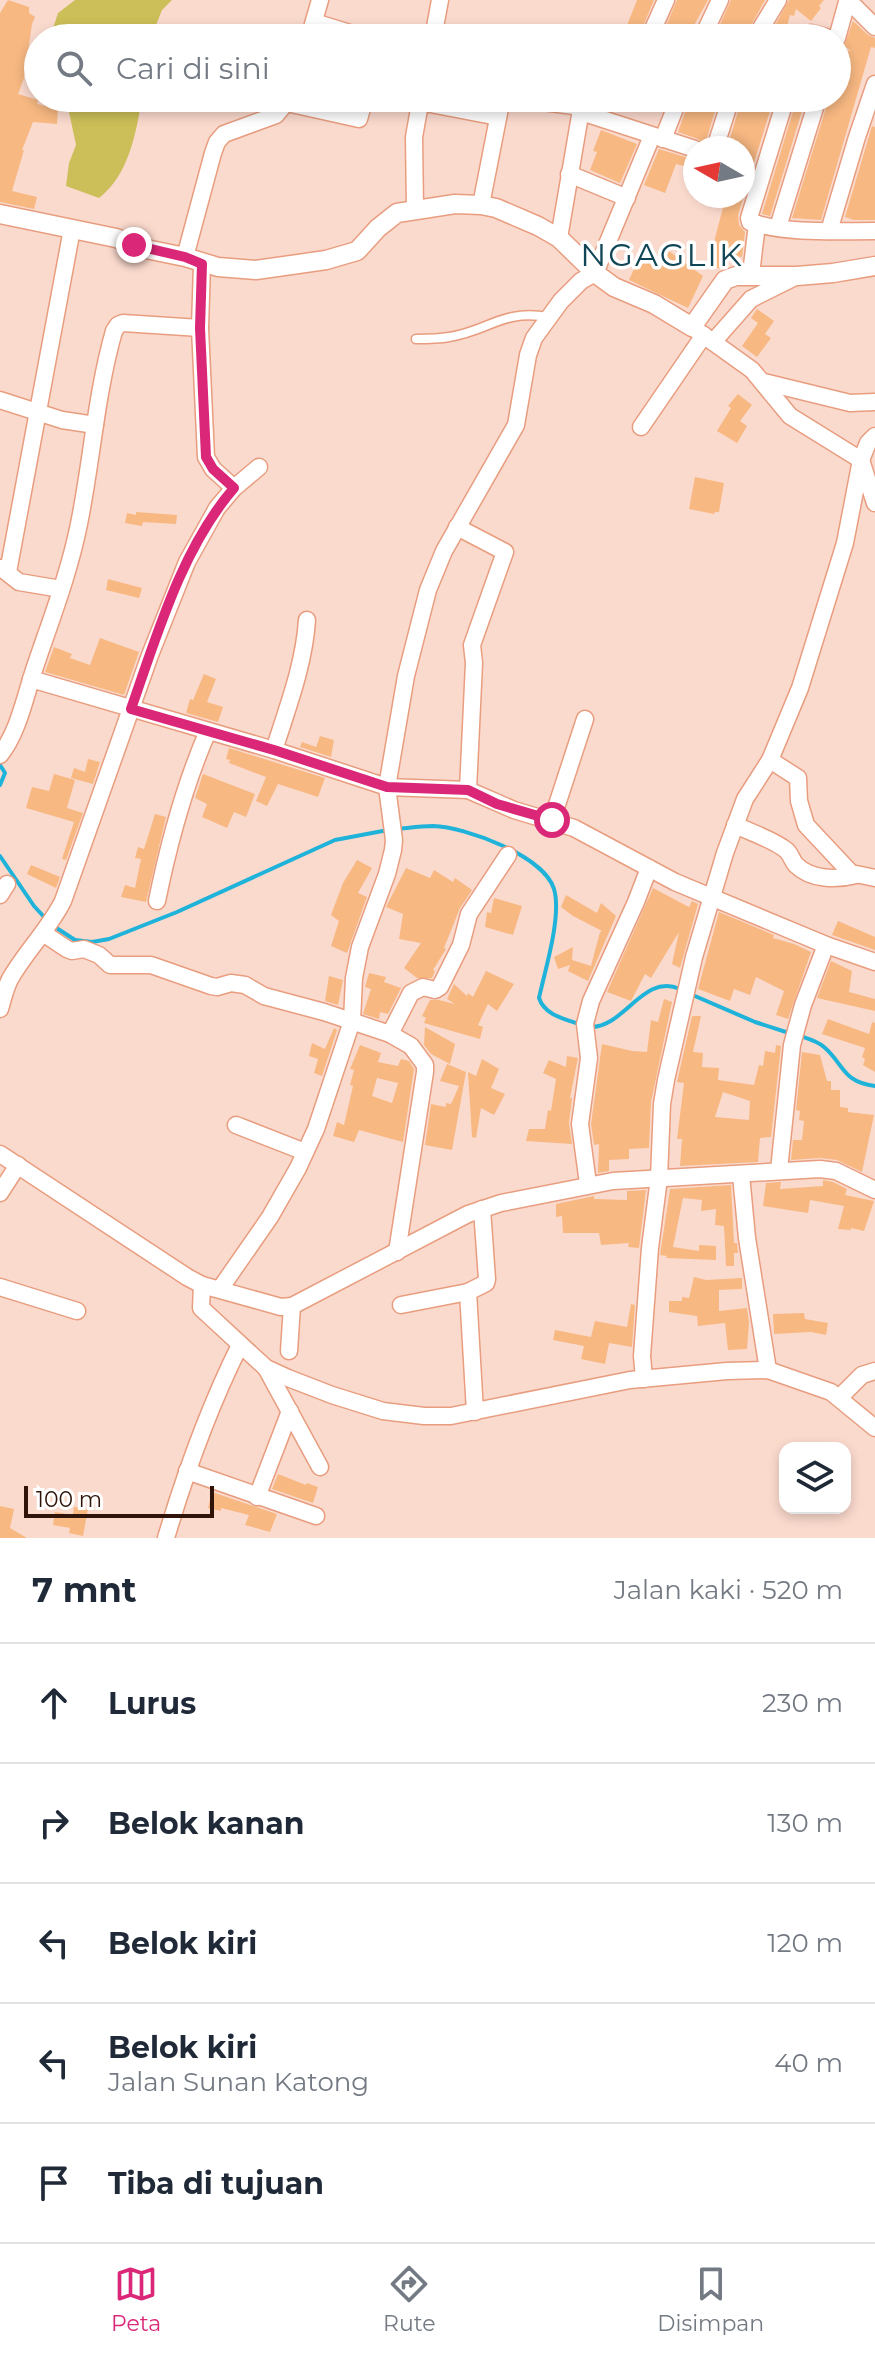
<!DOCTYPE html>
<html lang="id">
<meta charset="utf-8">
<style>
body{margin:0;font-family:Montserrat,sans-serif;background:#f2f2f3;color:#1f2937}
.controls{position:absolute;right:24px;bottom:24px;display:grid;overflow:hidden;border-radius:16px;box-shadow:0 4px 12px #0003}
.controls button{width:72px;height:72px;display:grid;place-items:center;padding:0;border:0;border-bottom:2px solid #e0e1e3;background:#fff;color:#1f2937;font:40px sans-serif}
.compass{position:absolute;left:683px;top:136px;width:72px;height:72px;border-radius:50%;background:#fff;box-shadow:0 4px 12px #0003;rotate:279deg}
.scale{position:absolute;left:24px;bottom:20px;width:190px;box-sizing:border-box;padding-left:8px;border:4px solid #301409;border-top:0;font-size:22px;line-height:28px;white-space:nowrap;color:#301409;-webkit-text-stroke:6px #fff;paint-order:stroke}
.stop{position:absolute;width:24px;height:24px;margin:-18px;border:6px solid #db2777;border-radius:50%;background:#fff}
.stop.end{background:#db2777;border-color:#fff;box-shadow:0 2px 8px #0008}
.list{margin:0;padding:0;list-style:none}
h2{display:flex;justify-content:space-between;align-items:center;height:104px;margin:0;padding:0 32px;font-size:34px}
h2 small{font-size:26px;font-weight:400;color:#747a83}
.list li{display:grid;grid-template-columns:52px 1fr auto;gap:24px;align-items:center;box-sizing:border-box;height:120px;padding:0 32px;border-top:2px solid #e0e1e3}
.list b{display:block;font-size:30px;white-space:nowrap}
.list p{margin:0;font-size:26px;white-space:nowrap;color:#747a83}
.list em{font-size:26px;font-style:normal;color:#747a83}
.icon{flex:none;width:44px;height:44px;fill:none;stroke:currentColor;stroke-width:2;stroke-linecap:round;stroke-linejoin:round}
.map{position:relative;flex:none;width:875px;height:1538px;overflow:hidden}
.search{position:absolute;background:#fff;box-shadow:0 4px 12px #0003;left:24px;right:24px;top:24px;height:88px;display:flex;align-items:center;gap:20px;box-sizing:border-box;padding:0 28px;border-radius:44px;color:#747a83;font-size:30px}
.sheet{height:704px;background:#fff}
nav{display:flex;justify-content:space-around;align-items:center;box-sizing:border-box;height:112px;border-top:2px solid #e0e1e3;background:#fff;font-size:22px;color:#747a83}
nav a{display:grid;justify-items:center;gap:4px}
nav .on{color:#db2777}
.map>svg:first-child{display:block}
.green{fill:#ccbf59}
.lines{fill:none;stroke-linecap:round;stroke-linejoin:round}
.stream{stroke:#1fb3da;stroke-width:4}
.building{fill:#f7b882;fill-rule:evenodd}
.service-casing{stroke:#e89d7f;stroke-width:11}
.minor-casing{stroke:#e89d7f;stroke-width:19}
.tertiary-casing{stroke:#e89d7f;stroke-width:21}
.service{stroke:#fff;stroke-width:8}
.minor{stroke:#fff;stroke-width:16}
.tertiary{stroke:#fff;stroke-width:18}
.route{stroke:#db2777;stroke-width:10}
.labels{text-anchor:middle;stroke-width:7;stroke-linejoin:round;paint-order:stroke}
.quarter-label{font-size:32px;letter-spacing:2px;fill:#104656;stroke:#fff}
</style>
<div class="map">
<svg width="875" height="1538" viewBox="0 0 875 1538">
<rect width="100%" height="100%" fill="#fbdace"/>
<g class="green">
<polygon points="75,0 172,0 162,10 151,38 50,38 58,13"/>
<path d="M66 98H142C136 133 129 175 99 198L66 186 69 163 76 145Z"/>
</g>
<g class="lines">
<g class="stream">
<polyline points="0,765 5,773 0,785"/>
<path d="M397 829C408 828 421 826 433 826 466 827 544 856 554 889 562 916 545 970 539 998 545 1016 566 1019 582 1025"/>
<polyline points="0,856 34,906 45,918"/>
<polyline points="55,927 75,940 92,942 109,939 177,912 335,840 388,830"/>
<polyline points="688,993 755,1022 792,1034"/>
<path d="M591 1027C625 1027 643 973 680 989"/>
<path d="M800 1036C809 1039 817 1041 824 1047 844 1064 842 1082 875 1086"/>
</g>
</g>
<g class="building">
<polygon points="8,0 29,7 29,13 35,17 32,24 24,78 18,94 38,100 37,104 58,109 57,124 33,122 22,150 24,150 12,191 37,197 34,209 0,202 0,13"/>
<polygon points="637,0 654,0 638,38 622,38"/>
<polygon points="677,0 708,0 687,38 661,38"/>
<polygon points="731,0 765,0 744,38 714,38"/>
<polygon points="789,0 824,0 819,6 821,8 811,21 796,9 794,16 790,15 784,38 768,38"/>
<polygon points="853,21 868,35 875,38 875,48 871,47 821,220 792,218 829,98 837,98 837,49 851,51 844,46"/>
<polygon points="690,98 719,98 705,144 698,139 678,132"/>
<polygon points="742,98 774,98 738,215 739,225 745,232 742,257 729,255 726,267 721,269 708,265 726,196 743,196 743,148 727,148"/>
<polygon points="797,98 806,98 770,216 762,214"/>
<polygon points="872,126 875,127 875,220 854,220 845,217"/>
<polygon points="601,130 637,144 620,183 590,170 597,152 593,151"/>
<polygon points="659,149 695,160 695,169 676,164 665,193 644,185"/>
<polygon points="669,251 703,276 688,308 629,280 640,256 662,266"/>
<polygon points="757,309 774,321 765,334 771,338 757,357 742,346 758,323 751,318"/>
<polygon points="738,394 752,405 740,421 747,426 737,443 717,431 731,408 728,406"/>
<polygon points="695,477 724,483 719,512 715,512 714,514 689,509"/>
<polygon points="136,512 177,515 176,524 143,522 142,526 125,523 127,513 136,515"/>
<polygon points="108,579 142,588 139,598 106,590"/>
<polygon points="100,638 139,652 124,695 45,672 54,647 72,654 70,658 90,665"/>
<polygon points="204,674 216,679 207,702 223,707 218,722 186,713 190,699 193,700"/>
<polygon points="320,736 334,740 331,757 300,747 302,742 316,747"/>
<polygon points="229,748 325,778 318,797 278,784 267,806 256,801 266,777 229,763 230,760 226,759"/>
<polygon points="88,759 100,762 93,784 71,778 74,768 85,772"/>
<polygon points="54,774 75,780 67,808 83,813 66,860 62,859 74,822 26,808 32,787 49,791"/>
<polygon points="203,774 255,794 246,817 234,812 227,828 202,817 207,804 195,798"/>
<polygon points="155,814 166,817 146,902 121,897 125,885 135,888 141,859 135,858 138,847 144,849"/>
<polygon points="357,860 372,868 358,893 367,897 347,953 331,946 339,921 331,915 343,883"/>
<polygon points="31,865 60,877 56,888 27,874"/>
<polygon points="406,868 430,878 434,870 453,882 455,878 472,890 460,908 444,948 446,949 433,970 435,971 432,978 417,978 404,968 421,943 399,939 403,914 386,907"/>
<polygon points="653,888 689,907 692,901 698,904 680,968 672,964 679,932 651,978 645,974 631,1001 607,992"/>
<polygon points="566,895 597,913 601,903 616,916 588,981 568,971 570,965 558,969 554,957 573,947 572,960 591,966 600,932 602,931 573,916 561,907"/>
<polygon points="494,898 522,906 513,935 485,927 487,912 491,913"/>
<polygon points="719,912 774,935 773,938 794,944 811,952 788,1019 776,1015 784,991 756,977 750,995 734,989 730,1001 698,989"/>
<polygon points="838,921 875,937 875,950 832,935"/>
<polygon points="831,961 852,971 849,992 875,999 875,1011 817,998"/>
<polygon points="486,971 514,984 497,1011 488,1004 478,1025 483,1027 480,1039 424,1023 426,1018 422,1016 430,1000 439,1000 455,1004 447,999 454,984 467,996 468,993 473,997"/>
<polygon points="369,973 386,977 384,982 401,988 388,1014 380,1012 379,1019 363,1014 371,989 365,987"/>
<polygon points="329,976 343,980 338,1005 325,1001"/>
<polygon points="664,999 672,1002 651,1102 649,1148 629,1149 629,1159 609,1160 609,1171 598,1173 599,1144 594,1145 591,1124 602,1044 632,1051 647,1052 651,1020 658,1022"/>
<path d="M692 1016H701L693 1052 703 1053 702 1067 719 1068 718 1080 754 1085 759 1065 763 1066 765 1051 775 1053 776 1045 781 1046 771 1137 760 1138 758 1162 680 1166 682 1139H677L684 1083 677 1082ZM723 1092 750 1101 749 1120 715 1117Z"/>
<polygon points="828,1019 869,1034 872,1022 875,1023 875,1072 863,1065 865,1059 862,1057 865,1048 822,1034"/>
<polygon points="425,1027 455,1044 450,1064 431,1054 424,1045"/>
<polygon points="334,1028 337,1030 322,1076 314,1073 318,1059 309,1056 312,1043 325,1049"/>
<path d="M360 1045 381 1053 378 1062 398 1066 401 1059 409 1061 414 1069 403 1142 359 1130 354 1142 333 1136 337 1122 344 1125 353 1086 350 1085 354 1070 350 1069ZM377 1078 398 1083 392 1103 372 1096Z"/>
<polygon points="802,1052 820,1055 827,1081 831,1081 831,1090 840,1090 840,1107 848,1108 848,1112 874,1115 862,1172 837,1160 820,1158 791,1160 793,1140 802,1140 804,1121 799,1120 800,1111 796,1110"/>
<polygon points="567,1056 578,1058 570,1098 572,1098 569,1123 572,1144 526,1141 529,1129 545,1129 548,1110 551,1111 556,1079 543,1073 549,1060 566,1067"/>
<polygon points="482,1059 499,1069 491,1088 505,1094 494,1115 481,1108 476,1138 472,1137 468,1072 476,1076"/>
<polygon points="447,1064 466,1072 452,1150 425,1145 431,1104 446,1107 446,1103 451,1104 459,1086 440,1081"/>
<polygon points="823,1180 833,1182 847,1189 845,1195 874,1201 864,1231 851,1228 851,1230 838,1229 844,1206 810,1200 808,1213 763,1206 766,1183 781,1182 780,1189 823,1186"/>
<polygon points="731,1185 734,1243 737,1243 738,1253 734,1253 734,1266 726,1266 724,1226 715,1225 716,1209 701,1211 702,1200 683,1198 673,1247 699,1251 699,1245 716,1246 716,1260 666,1258 667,1256 660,1255 670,1189"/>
<polygon points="646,1190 639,1248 628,1247 629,1243 601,1245 599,1233 563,1233 562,1216 556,1217 556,1204 594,1196 594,1199 627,1200 627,1191"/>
<polygon points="694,1277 706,1280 742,1278 742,1289 719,1290 719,1311 747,1308 749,1322 747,1349 728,1350 725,1323 698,1326 697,1316 669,1312 669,1301 682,1301 682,1297 689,1298"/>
<polygon points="631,1304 635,1305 632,1347 609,1343 605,1364 581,1359 584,1346 553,1340 555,1330 591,1337 595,1321 627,1327"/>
<polygon points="804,1313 805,1319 828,1323 826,1335 811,1332 774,1334 773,1314"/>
<polygon points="278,1474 306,1485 307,1483 318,1487 313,1503 272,1489"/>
<polygon points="212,1492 277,1514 270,1532 245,1525 249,1515 221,1508 221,1511 208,1508"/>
<polygon points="0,1506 14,1509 10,1528 27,1538 0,1538"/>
<polygon points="74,1507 88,1509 83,1536 69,1533 70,1528 53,1525 55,1512 73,1515"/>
</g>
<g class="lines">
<defs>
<path id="service" d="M416 339C427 339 438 339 449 337 489 331 502 309 548 317"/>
<g id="minor">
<polyline points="314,22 366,38"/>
<polyline points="309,38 320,0"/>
<polyline points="433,38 440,0"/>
<polyline points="649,38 666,0"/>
<polyline points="702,38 720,0"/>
<polyline points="755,38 778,0"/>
<polyline points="805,38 807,34 811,33 829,38"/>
<polyline points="837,38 847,2 849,1 875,27"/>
<polyline points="511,98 582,107"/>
<path d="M786 98 749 218 750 222C789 234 835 231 875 231"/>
<polyline points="420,102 498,117"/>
<polyline points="287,103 359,119 365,98"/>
<polyline points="581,112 695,149"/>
<polyline points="663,139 679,98"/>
<polyline points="715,148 731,98"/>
<polyline points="569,174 627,198"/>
<polyline points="481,205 502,98"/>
<polyline points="415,209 414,137 421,98"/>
<polyline points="778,227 818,98"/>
<polyline points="829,231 857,137 875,84"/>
<polyline points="559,238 583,98"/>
<polyline points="185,257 213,153 217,142 224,134 276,115 290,98"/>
<polyline points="202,264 200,328 206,457 213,469 234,488"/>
<polyline points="751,274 757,224"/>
<polyline points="692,327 752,370 790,416 861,460 875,503"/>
<polyline points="713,342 751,299 795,277"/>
<polyline points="764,382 850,403 875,402"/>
<polyline points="0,400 62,420 95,425"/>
<polyline points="641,427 704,335"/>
<polyline points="457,527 505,552 472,645 474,663 468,790"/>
<polyline points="1,568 19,582 61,589"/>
<polyline points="8,572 72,229"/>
<polyline points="31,679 274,750 387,787 468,790 514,810 574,828 675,882 826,945 875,962"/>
<path d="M274 750C288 706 304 665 307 620"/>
<path d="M0 755C18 733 25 697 34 670 50 622 69 574 79 524 92 460 96 394 114 331L118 325 123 323 200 328"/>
<polyline points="770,760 798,778 799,801 806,825 851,873 875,878"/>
<polyline points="552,820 585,719"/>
<path d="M735 825C750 832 774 840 786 850 791 854 792 861 796 865 811 880 837 880 856 875"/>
<polyline points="0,895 7,884"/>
<path d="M157 901C169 842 184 786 208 731"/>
<polyline points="43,933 67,949 72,951 84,949 99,955 110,965 151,965 211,986 217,987 231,983 245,985 264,996 324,1012 390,1034 411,1046 425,1065 425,1072 397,1252"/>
<path d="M0 1009C3 999 5 989 10 979 26 951 49 929 63 901L150 655 187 562 217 508 234 488 259 467"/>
<polyline points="390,1034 411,993 423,987 435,990 440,987 461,945 469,914 508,855"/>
<polyline points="236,1125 305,1152"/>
<polyline points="0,1154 187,1277 202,1285 281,1307 292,1306 468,1214 501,1203 613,1181 820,1169 836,1171 875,1190"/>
<polyline points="779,1170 792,1045 803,1005 826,945"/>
<polyline points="741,1175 747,1238 768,1370"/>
<polyline points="588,1184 580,1124 589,1058 585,1024 591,1001 636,902 649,868"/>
<polyline points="0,1193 18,1165"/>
<polyline points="202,1285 201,1308 266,1368 288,1378 332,1395 383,1411 424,1416 451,1416 630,1380 727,1371 768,1370 831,1392 875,1428"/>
<polyline points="0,1287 77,1311"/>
<polyline points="220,1289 270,1217 298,1168 316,1129 352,1021 354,978 360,947 387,874 393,850 394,840 387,787 406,676 428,590 444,551 516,425 528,355 534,338 561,301 581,281 595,273 652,136"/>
<polyline points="401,1305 468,1292"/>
<polyline points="289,1351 292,1306"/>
<polyline points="266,1368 320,1467"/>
<polyline points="644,1379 642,1356 650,1248 659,1178 662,1104 666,1080 694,957 725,853 745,799 770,760 800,688 845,543 861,460 868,443 875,436"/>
<polyline points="839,1398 862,1375 875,1371"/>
<polyline points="475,1412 468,1292 486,1283 487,1279 482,1209"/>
<polyline points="187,1471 316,1516"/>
<polyline points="257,1497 290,1411"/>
<path d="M166 1538C186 1471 209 1407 240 1345"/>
</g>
<polyline id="tertiary" points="0,214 116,238 146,249 185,257 218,267 256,270 326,260 357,251 378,228 397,213 455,204 481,205 496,208 538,226 559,238 595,273 614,287 654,304 692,327 725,280 736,276 797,276 833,273 875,266"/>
</defs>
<use href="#service" class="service-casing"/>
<use href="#minor" class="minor-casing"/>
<use href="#tertiary" class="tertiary-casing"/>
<use href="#service" class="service"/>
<use href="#minor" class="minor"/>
<use href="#tertiary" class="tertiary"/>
</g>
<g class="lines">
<path class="route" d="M134 245 185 257 202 264 200 328 206 457 213 469 234 488C182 548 157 635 131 709L274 750 387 787 468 790 497 804 552 820"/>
</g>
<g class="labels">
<g class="quarter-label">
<text x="662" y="266">NGAGLIK</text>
</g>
</g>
</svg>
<div class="controls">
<button><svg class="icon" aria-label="layers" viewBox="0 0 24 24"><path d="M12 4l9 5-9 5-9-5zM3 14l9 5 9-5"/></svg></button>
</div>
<svg class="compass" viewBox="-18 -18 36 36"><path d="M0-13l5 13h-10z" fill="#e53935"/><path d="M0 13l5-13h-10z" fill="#747a83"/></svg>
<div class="scale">100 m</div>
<div class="stop" style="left:552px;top:820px"></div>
<div class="stop end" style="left:134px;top:245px"></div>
<div class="search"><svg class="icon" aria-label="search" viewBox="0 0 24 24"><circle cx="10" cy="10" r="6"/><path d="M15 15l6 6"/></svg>Cari di sini</div>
</div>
<section class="sheet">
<h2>7 mnt<small>Jalan kaki · 520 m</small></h2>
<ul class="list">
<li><svg class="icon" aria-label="ahead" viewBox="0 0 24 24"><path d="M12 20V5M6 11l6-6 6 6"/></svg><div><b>Lurus</b></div><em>230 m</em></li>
<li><svg class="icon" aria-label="right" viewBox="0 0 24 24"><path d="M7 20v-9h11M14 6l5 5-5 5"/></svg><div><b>Belok kanan</b></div><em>130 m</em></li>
<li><svg class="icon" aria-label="left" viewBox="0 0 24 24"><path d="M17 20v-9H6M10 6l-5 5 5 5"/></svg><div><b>Belok kiri</b></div><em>120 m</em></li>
<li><svg class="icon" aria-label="left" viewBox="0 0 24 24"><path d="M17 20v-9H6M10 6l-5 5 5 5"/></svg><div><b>Belok kiri</b><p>Jalan Sunan Katong</p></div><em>40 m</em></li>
<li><svg class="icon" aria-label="arrive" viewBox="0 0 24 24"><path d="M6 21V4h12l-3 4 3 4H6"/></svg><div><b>Tiba di tujuan</b></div></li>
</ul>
</section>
<nav>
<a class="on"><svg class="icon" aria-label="map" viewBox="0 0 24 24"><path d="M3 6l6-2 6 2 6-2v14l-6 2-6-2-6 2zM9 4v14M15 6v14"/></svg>Peta</a>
<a><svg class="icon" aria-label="directions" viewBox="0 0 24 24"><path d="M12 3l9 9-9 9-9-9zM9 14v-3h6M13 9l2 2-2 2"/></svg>Rute</a>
<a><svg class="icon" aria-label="saved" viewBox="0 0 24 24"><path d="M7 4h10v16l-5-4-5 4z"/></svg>Disimpan</a>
</nav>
